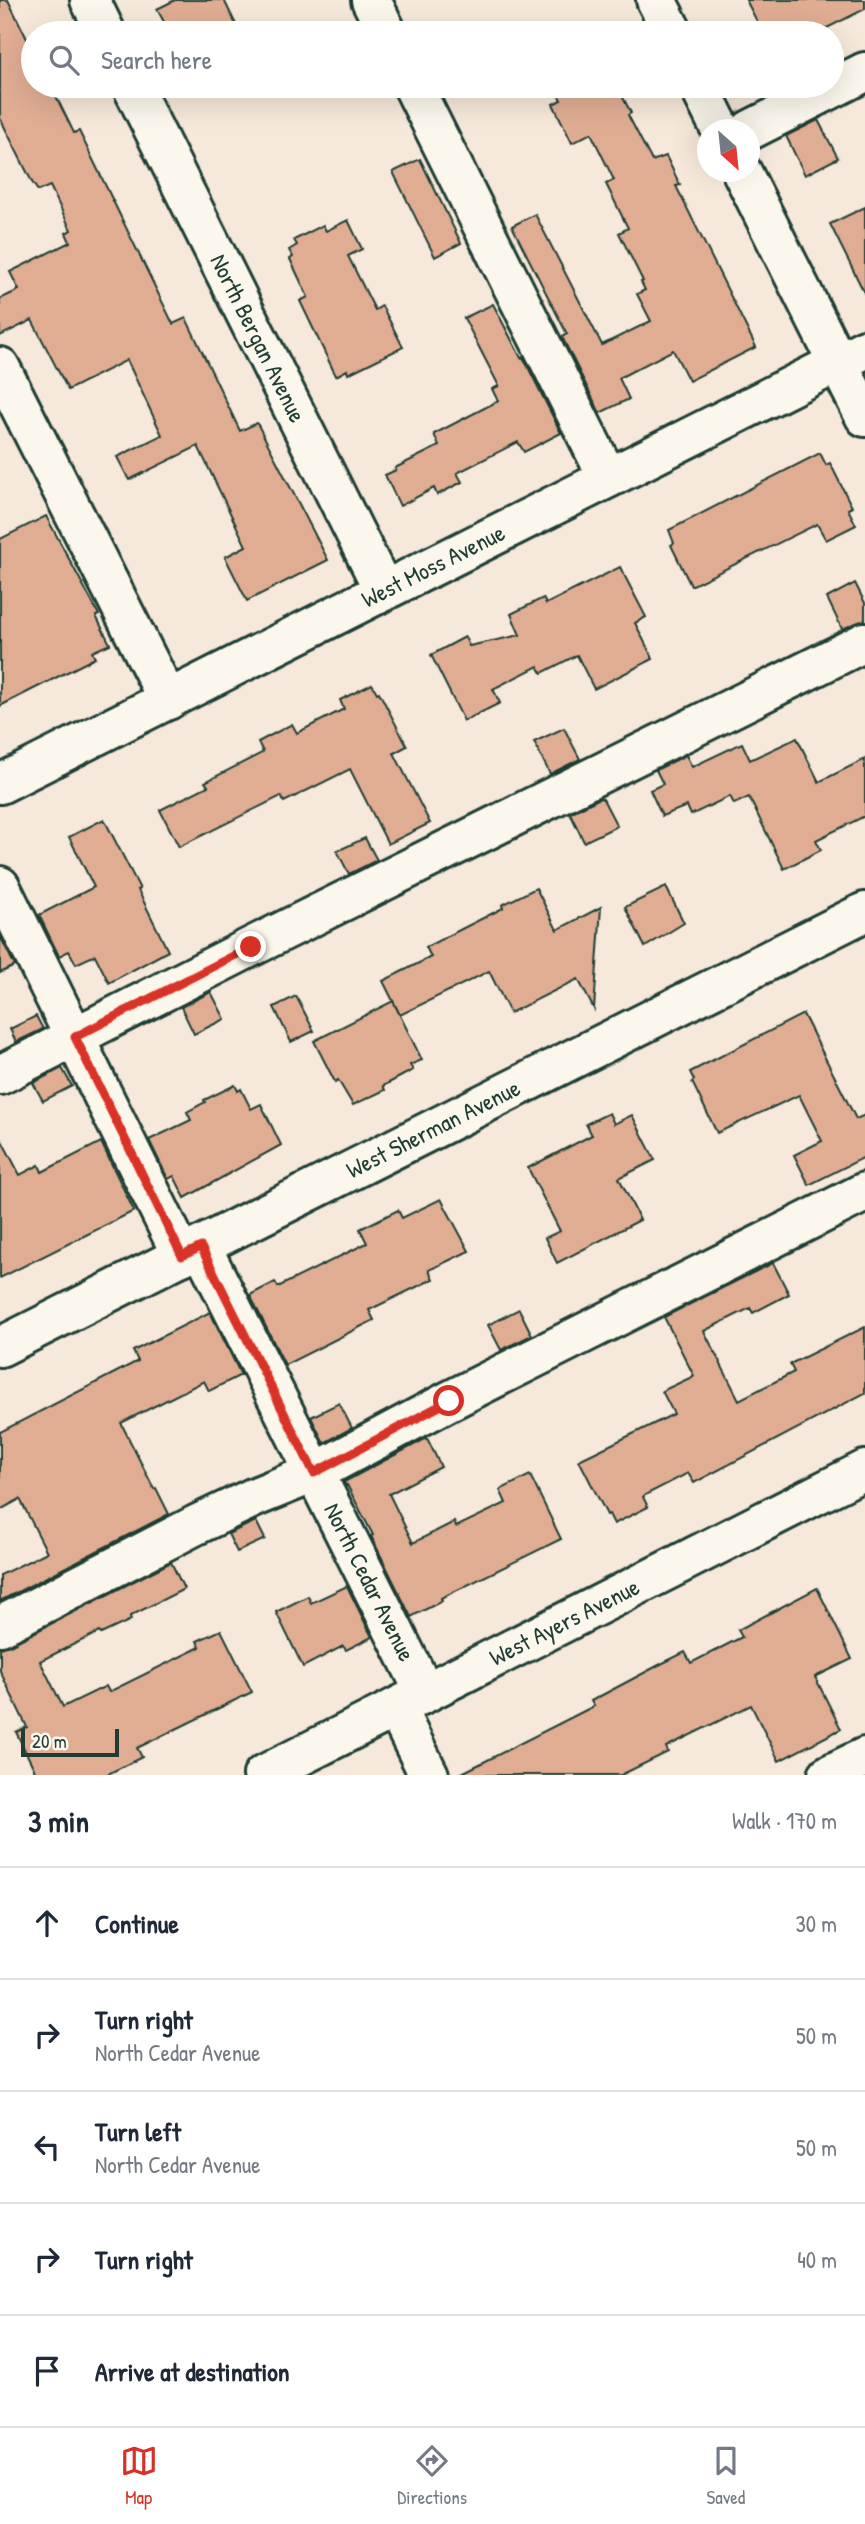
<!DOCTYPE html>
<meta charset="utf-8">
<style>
body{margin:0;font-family:"Patrick Hand",sans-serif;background:#f2f2f3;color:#1f2937}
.compass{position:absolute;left:697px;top:119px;width:63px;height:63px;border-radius:50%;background:#fff;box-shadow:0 7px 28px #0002;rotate:153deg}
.scale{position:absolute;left:21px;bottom:18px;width:98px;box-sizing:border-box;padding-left:7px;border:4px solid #1f3d34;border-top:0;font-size:19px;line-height:24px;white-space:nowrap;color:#1f3d34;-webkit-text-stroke:5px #fbf7ec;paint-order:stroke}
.stop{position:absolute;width:21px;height:21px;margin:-16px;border:5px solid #d93025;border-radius:50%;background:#fff}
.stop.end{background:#d93025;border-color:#fff;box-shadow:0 2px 7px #0008}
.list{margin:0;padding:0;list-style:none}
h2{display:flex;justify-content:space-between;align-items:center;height:91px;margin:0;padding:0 28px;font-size:30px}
h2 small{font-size:23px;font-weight:400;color:#747a83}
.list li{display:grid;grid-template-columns:46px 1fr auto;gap:21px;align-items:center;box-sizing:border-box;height:112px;padding:0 28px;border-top:2px solid #e0e1e3}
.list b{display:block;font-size:26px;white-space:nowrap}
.list p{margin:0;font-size:23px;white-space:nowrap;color:#747a83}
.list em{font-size:23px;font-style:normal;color:#747a83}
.icon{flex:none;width:38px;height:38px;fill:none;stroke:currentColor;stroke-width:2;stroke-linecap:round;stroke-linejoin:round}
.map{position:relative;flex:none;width:865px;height:1775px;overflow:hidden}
.search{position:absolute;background:#fff;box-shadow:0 7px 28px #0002;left:21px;right:21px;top:21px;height:77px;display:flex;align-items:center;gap:18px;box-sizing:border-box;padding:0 24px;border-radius:38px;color:#747a83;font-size:26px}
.sheet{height:651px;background:#fff}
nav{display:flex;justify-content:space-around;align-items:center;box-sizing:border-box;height:98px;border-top:2px solid #e0e1e3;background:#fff;font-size:19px;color:#747a83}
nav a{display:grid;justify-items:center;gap:4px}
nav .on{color:#d93025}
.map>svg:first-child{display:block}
.building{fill:#e0ad93;stroke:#1f3d34;stroke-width:2}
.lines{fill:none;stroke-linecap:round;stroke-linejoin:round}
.minor-casing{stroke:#1f3d34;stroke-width:44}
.minor{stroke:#fbf7ec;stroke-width:38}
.route{stroke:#d93025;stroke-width:9}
.labels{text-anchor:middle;stroke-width:5;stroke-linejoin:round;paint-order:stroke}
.street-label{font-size:24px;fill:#1f3d34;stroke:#fbf7ec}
</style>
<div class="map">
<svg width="865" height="1775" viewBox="0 0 865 1775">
<rect width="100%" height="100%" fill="#f6e8da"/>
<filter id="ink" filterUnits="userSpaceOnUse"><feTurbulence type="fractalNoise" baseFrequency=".0143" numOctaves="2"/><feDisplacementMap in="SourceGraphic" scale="14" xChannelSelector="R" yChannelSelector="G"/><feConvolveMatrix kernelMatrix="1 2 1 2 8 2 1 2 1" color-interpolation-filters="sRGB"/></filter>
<g filter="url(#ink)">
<g class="building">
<polygon points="0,0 8,0 33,51 33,86 51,86 74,133 79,131 173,324 186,318 240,431 257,423 328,560 247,601 225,557 246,546 198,446 129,480 117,457 162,435 127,360 68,390 32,320 0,336 0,299 19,290 10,272 70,242 66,233 71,230 50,186 38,191 32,182 0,118"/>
<polygon points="175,0 224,0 240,33 170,33 157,9"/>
<polygon points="746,0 865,0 865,9 817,33 763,33"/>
<polygon points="554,86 617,86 631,113 628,115 652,161 666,156 680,185 676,186 756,347 689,381 673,350 619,378 629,399 600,413 562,337 567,334 512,226 535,214 602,345 651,321 637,294 645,290 641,282 643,281 619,233 628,228 606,184 614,180 591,133 572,143 553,104 561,100"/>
<polygon points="818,120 838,158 805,175 786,136"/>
<polygon points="420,159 461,243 435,257 393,172"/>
<polygon points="865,207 865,294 830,224"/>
<polygon points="348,220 362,249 348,256 375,310 382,306 403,347 348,374 347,370 336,376 300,301 308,297 290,259 293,257 289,250 297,245 294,240 323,225 326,231"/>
<polygon points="493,304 521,358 523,357 561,433 524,452 518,442 457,473 462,482 437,495 434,488 400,506 385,475 396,470 395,468 439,446 434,434 498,401 492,389 499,386 464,318"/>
<polygon points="820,453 826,465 830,463 852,507 848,509 856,525 826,540 817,524 691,586 671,545 674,543 669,530"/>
<polygon points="46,516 99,615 96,616 110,644 92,652 95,658 0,706 0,539"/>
<polygon points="620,567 646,617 635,623 653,659 594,689 577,655 542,673 538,666 493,689 500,703 464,721 431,655 465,637 469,646 520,635 511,614 543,598 546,604"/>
<polygon points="855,583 865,603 865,620 842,629 827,598"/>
<polygon points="372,684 377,693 379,692 407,746 394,753 430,823 388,844 350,769 284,802 281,796 179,847 160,810 208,786 205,782 260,754 263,752 258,742 292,724 297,733 344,709 340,700"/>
<polygon points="564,728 580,759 550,774 534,742"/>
<polygon points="797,738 819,782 865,759 865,816 816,840 821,850 784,869 749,797 734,804 730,796 691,815 687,806 662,816 650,790 663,784 656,770 686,755 692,767 742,743 750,760"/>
<polygon points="600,798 603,799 617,826 584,842 570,813"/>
<polygon points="104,819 140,889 138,890 168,951 109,983 95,955 76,964 69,951 59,956 39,915 94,887 69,837"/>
<polygon points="365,838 377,860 349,874 337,851"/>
<polygon points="666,887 684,923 645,947 625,907"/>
<polygon points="536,888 557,930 601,907 594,1009 578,979 510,1013 489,971 400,1015 383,981 431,957 426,947 503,908 502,905"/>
<polygon points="0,936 15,966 0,973"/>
<polygon points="211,992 225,1019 194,1034 181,1007"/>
<polygon points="296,996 314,1031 291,1042 274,1007"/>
<polygon points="393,1001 422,1060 410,1065 413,1070 383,1086 385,1090 353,1105 338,1080 335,1082 314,1041"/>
<polygon points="803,1014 856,1119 865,1115 865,1157 809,1185 794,1155 822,1141 799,1095 717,1133 692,1082 694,1080 690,1072"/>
<polygon points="36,1016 43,1029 16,1042 10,1029"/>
<polygon points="62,1068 72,1086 43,1101 33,1083"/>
<polygon points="235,1085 238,1091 241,1089 251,1109 261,1104 281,1145 185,1198 174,1176 168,1179 149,1140 191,1120 187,1112 205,1102 204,1100"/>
<polygon points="609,1113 614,1124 632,1115 655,1160 619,1178 640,1220 557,1263 545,1238 560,1231 528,1168 592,1135 586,1124"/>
<polygon points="0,1137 20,1175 39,1165 42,1172 101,1142 134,1211 0,1278"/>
<polygon points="441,1199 469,1251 429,1270 433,1279 369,1310 374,1320 285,1365 250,1295 275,1282 278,1287 367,1243 360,1229 398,1210 402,1218"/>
<polygon points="773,1263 789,1294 753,1313 750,1308 704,1331 739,1400 794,1372 790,1364 865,1327 865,1393 694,1483 688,1473 645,1495 643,1497 648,1507 614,1524 609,1514 607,1515 579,1460 674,1414 662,1391 694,1376 664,1317"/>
<polygon points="519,1309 532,1335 501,1350 488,1325"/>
<polygon points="210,1312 241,1375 209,1391 204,1381 121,1423 154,1489 156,1488 169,1514 0,1601 0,1575 47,1552 20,1499 0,1510 0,1432 138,1361 133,1351"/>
<polygon points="339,1403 352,1428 324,1443 311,1417"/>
<polygon points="427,1438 441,1467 389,1494 413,1543 454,1522 456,1527 506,1503 500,1490 530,1475 561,1539 441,1598 442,1601 411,1617 371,1536 373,1535 347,1485 346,1486 344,1482"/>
<polygon points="256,1521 265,1539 237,1552 228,1534"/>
<polygon points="171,1562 184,1589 130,1616 131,1620 101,1634 99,1632 40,1661 63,1707 106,1686 109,1692 200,1647 197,1641 221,1630 252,1692 137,1748 142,1757 106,1775 37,1775 16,1732 27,1727 0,1671 0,1648 10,1645"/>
<polygon points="347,1586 372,1637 346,1650 343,1646 303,1667 276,1612 308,1596 311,1603"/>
<polygon points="817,1588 852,1659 815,1677 841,1729 779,1761 751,1705 666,1747 668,1752 621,1775 458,1775 594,1706 591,1701 659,1665 685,1652 691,1663 742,1637 738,1630"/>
</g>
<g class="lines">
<defs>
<g id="minor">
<polyline points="90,0 106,33"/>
<polyline points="371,0 387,33"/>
<polyline points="656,0 673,33"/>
<path id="s1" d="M132 86 384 591"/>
<polyline points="413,86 608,478"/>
<polyline points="699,86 721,130"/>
<polyline points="750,130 865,72"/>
<polyline points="742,172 865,417"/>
<polyline points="0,367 168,700"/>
<path id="s2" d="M0 784 865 349"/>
<polyline points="0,886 182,1256"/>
<polyline points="0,1075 251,947 865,642"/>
<path id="s3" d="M201 1246 425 1693"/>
<path id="s4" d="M0 1347 865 912"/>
<polyline points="0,1626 196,1525 255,1497 314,1473 449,1401 865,1192"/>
<polyline points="396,1708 429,1775"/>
<path id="s5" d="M263 1775 865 1470"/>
<polyline points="828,1775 865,1757"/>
</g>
</defs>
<use href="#minor" class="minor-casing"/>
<use href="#minor" class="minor"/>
</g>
</g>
<g class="lines" filter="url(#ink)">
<polyline class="route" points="251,947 75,1037 182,1256 201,1247 314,1473 449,1401"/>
</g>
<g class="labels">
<g class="street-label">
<text dy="8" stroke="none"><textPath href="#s1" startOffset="282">North Bergan Avenue</textPath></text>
<text dy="8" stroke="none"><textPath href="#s2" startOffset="485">West Moss Avenue</textPath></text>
<text dy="8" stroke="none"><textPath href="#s4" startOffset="485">West Sherman Avenue</textPath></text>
<text dy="8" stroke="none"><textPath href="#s3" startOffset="376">North Cedar Avenue</textPath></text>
<text dy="8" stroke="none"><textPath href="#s5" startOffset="338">West Ayers Avenue</textPath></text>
</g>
</g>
</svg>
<svg class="compass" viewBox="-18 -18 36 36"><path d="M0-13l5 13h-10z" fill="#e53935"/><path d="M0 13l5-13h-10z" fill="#747a83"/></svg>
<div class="scale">20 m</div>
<div class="stop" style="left:449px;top:1401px"></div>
<div class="stop end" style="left:251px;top:947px"></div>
<div class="search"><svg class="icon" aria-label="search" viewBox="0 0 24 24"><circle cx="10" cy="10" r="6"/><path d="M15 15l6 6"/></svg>Search here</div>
</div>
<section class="sheet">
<h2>3 min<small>Walk · 170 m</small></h2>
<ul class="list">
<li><svg class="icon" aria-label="ahead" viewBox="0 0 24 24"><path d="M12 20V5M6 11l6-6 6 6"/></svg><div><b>Continue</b></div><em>30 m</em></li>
<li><svg class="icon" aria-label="right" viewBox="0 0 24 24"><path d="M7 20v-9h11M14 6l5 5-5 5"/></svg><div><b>Turn right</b><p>North Cedar Avenue</p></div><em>50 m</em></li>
<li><svg class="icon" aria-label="left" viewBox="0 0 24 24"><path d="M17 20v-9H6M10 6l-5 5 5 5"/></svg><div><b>Turn left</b><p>North Cedar Avenue</p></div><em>50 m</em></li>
<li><svg class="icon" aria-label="right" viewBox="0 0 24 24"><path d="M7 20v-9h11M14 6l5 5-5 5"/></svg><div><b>Turn right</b></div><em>40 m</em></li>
<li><svg class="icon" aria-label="arrive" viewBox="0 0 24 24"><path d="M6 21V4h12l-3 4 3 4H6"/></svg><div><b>Arrive at destination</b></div></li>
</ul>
</section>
<nav>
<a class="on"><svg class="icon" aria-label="map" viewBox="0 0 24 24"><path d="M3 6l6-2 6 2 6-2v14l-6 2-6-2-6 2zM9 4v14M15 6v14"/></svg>Map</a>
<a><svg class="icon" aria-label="directions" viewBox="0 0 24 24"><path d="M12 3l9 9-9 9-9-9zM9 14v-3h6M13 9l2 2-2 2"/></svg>Directions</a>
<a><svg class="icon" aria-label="saved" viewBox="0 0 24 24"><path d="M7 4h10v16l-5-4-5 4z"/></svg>Saved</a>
</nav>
